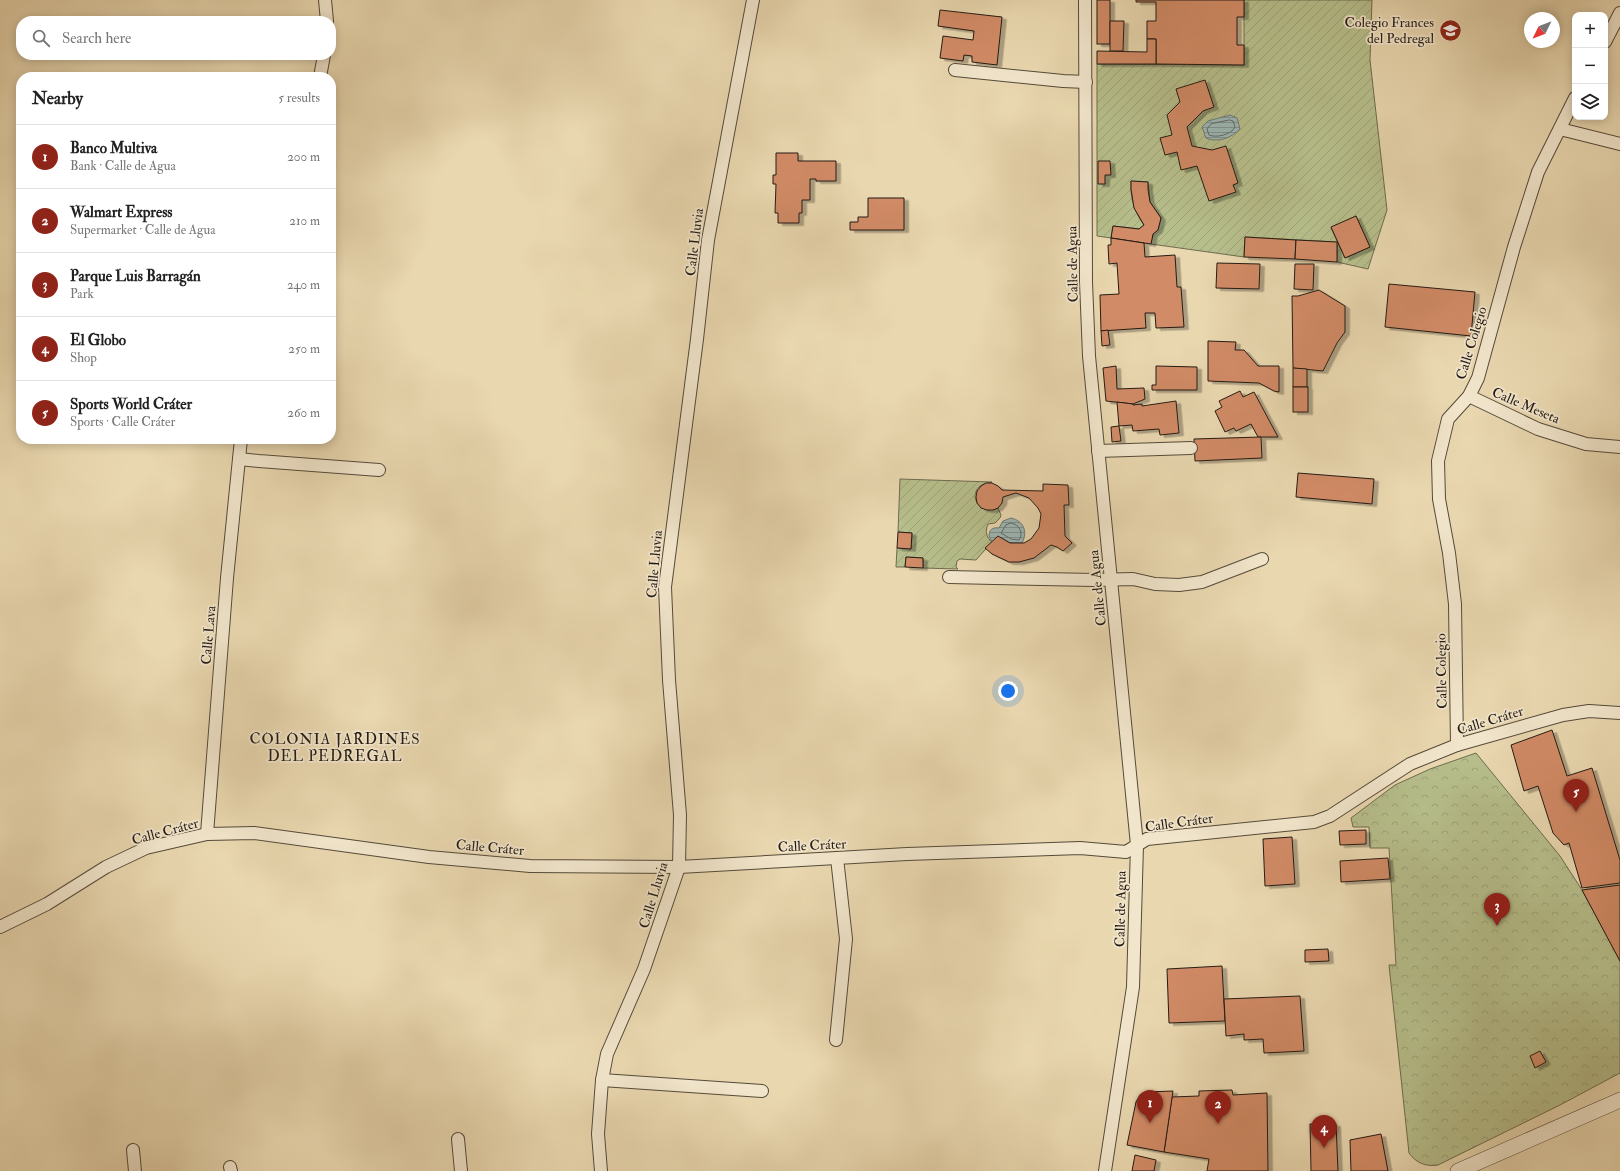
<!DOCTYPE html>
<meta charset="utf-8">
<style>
body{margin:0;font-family:"IM FELL Double Pica",serif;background:#f6f6f6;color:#222}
.controls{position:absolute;right:12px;top:12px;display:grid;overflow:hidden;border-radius:8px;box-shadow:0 2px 10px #0003}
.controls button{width:36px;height:36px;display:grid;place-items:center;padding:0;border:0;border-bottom:1px solid #e0e0e0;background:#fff;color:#222;font:20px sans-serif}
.compass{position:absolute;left:1524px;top:12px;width:36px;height:36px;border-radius:50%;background:#fff;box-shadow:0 2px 10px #0003;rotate:227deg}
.you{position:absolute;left:1008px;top:691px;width:14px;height:14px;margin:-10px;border:3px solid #fff;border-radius:50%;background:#1a73e8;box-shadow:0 0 0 6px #1a73e833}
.badge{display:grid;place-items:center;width:26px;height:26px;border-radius:50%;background:#8f2418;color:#fff;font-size:13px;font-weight:700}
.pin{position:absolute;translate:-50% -33px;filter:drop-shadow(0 1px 2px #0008)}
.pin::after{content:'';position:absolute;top:21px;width:14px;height:12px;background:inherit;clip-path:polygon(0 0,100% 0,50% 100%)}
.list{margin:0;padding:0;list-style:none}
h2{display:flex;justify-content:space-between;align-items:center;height:52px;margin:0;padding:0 16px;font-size:17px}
h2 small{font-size:13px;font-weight:400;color:#767676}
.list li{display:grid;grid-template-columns:26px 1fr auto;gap:12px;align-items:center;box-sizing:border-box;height:64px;padding:0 16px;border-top:1px solid #e0e0e0}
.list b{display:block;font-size:15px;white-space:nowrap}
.list p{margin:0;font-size:13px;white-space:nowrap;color:#767676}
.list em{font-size:13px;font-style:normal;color:#767676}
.icon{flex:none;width:22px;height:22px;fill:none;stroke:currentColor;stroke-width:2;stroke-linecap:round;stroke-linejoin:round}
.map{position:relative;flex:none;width:1620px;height:1171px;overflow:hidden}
.search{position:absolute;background:#fff;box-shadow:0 2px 10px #0003;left:16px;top:16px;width:320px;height:44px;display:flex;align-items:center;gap:10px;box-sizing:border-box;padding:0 14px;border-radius:16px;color:#767676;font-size:15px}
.panel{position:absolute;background:#fff;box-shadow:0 2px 10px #0003;left:16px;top:72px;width:320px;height:372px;border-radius:16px}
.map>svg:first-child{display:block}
.park{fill:url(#park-crowns);stroke:#6d6c4f}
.garden{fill:url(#garden-furrows);stroke:#6d6c4f;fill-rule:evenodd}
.water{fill:url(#water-rules);stroke:#6c7975}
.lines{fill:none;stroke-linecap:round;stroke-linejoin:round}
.shore{stroke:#606964;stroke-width:1}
.building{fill:#d18b66;stroke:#241b13;filter:url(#shadow)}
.minor-casing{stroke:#554a3a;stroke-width:14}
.tertiary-casing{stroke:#554a3a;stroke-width:16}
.minor{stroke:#f1e5cb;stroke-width:12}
.tertiary{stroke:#f1e5cb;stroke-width:15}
.labels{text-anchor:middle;stroke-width:3.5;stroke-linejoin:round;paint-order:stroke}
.poi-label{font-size:14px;fill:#241b13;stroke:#f1e5cb;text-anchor:end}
.street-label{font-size:14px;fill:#241b13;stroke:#f1e5cb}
.neighbourhood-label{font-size:15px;letter-spacing:1px;fill:#241b13;stroke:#f1e5cb}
</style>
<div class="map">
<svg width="1620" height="1171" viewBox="0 0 1620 1171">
<defs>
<pattern id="park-crowns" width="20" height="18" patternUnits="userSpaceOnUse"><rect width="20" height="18" fill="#b6be8b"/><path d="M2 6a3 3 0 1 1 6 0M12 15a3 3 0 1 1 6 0" fill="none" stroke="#9ca377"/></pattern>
<pattern id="garden-furrows" width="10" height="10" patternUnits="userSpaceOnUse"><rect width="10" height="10" fill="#b6be8b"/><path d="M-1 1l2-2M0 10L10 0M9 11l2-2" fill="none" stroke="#9ca377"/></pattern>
<pattern id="water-rules" width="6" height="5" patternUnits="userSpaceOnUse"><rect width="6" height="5" fill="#9cb7b6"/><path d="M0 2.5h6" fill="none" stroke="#7f9493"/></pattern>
<filter id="shadow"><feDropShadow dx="4.5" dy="2.5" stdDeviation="0" flood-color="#0004"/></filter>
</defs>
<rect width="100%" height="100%" fill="#e9d7af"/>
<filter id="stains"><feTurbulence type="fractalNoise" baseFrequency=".005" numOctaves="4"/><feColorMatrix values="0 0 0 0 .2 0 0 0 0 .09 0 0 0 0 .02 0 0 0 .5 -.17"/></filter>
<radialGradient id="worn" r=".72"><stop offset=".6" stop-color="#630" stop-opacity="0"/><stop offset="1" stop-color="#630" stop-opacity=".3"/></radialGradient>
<path class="park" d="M1476 753 1560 856 1582 890 1620 961V1073L1560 1105 1438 1165C1426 1167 1416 1163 1409 1153L1389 965H1396L1389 848H1370L1369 827H1353L1351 818 1395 785 1430 769Z"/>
<g class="garden">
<path d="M1244 0H1372L1370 60 1387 210 1368 269 1337 262V242L1245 237 1244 257 1151 244 1153 234 1158 230 1161 218 1150 202 1148 182 1131 181C1130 197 1134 212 1144 225L1139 229 1113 226 1111 238 1097 236V64L1244 65ZM1356 216 1370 247 1345 258 1331 228Z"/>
<path d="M900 479 992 482C989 483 984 483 980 486 967 498 982 515 998 508L1001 515 1000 518 995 523 988 524C985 531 986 537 992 542L976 560 960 559 957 561 956 567 958 569 923 568V558L906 557 905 567H896L897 548 911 549 912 533 898 532Z"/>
</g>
<g class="water">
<path d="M1230 115 1237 118 1240 129C1231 138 1218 143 1206 138L1202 127 1208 121Z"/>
<path d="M1011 518C1024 521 1028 532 1022 543L992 542 989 536C989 530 992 527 999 528L1003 521Z"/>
</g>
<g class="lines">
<g class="shore">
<path d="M1230 120 1233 121 1235 127C1231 135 1216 138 1209 135L1207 129 1211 124Z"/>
<path d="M1011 523C1019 524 1024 533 1019 540L1011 539 1001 533 1006 525Z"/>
</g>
</g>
<g class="building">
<rect x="1097" y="0" width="13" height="44"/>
<polygon points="1136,0 1244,0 1244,17 1237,17 1237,45 1244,45 1244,65 1156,64 1156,39 1147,39 1147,21 1156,21 1156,2 1136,2"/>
<polygon points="940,10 1002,17 997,65 972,62 972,56 964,55 963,61 940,58 943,36 973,40 974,31 938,26"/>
<polygon points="1110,21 1124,21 1123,51 1110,51"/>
<polygon points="1147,39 1156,39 1156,64 1097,64 1097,51 1147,52"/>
<polygon points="1205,80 1214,107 1203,111 1187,127 1192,146 1212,150 1226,146 1238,183 1233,185 1236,192 1209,201 1197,166 1181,170 1177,152 1165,155 1160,138 1172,135 1167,115 1180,102 1176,89"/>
<polygon points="776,153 798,153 798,161 836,161 836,181 816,181 816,179 810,179 810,200 802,200 802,213 799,213 799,223 778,223 778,213 775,213 776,184 773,184 773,175 776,175"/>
<polygon points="1098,161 1110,161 1111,175 1105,175 1105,184 1098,184"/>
<polygon points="1131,181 1148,182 1148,189 1150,202 1161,218 1158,230 1153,234 1151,244 1111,238 1113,226 1139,229 1144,225 1134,208 1131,189"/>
<polygon points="868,198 904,198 904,230 850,230 850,222 858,222 858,217 868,217"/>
<polygon points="1356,216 1370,247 1345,258 1331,227"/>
<polygon points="1245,237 1296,240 1295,259 1244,257"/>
<polygon points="1111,238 1144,243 1145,257 1175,255 1177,287 1181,287 1184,327 1156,328 1155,313 1145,313 1146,328 1101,331 1100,295 1119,294 1117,263 1109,264 1108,245 1111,245"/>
<polygon points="1296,240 1337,242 1337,262 1295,259"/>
<polygon points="1217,263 1260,264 1259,289 1216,288"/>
<polygon points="1295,264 1314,264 1313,290 1294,289"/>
<polygon points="1389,284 1475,292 1471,336 1385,327"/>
<polygon points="1319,290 1345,306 1345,332 1337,343 1323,371 1293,368 1292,296 1298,296"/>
<polygon points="1108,330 1110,345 1102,346 1101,331"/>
<polygon points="1208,341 1236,342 1235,350 1244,350 1258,366 1279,366 1279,392 1274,391 1259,383 1208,381"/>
<polygon points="1116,366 1117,389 1144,388 1145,399 1133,404 1106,401 1103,368"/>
<polygon points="1156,366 1197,367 1197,390 1152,390 1152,385 1156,385"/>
<polygon points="1293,368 1307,369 1307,387 1293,387"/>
<rect x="1293" y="387" width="15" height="25"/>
<polygon points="1240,391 1243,397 1254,392 1278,437 1258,437 1251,424 1236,431 1234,428 1225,432 1215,411 1222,407 1219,401"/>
<polygon points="1176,401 1179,433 1160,435 1159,429 1133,431 1132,425 1119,426 1117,402 1133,404 1133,405 1142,404 1142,406"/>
<polygon points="1119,426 1121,441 1112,442 1111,427"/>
<polygon points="1261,437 1262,458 1195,461 1194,439"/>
<polygon points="1298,473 1374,479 1372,504 1296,497"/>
<polygon points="986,483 992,483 998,486 1002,490 1043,491 1043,484 1068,485 1069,505 1064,505 1065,536 1072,543 1063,551 1057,547 1051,545 1034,558 1019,562 1009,562 992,554 985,548 998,536 1010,543 1024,543 1031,539 1039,528 1041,514 1038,508 1029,498 1016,493 1003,497 1002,503 998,508 993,510 987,510 981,508 977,503 976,497 977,491 981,486"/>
<polygon points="898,532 912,533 911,549 897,548"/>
<polygon points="906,557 923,558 923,568 905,567"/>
<polygon points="1552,730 1567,776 1592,768 1620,860 1620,883 1582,888 1569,843 1564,845 1553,833 1538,786 1524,791 1511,745"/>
<polygon points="1366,830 1366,844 1340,845 1339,831"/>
<polygon points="1292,837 1295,884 1265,886 1263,839"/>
<polygon points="1388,858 1390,879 1341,882 1340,861"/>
<polygon points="1620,885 1620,961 1582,890"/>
<polygon points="1328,949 1329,961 1305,962 1305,950"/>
<polygon points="1222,966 1225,1021 1169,1023 1167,969"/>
<polygon points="1300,996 1304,1051 1264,1053 1263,1039 1244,1040 1244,1034 1226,1036 1224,999"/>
<polygon points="1540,1051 1546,1062 1535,1068 1530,1056"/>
<polygon points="1232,1090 1233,1095 1267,1093 1268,1171 1207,1171 1209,1159 1164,1152 1172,1097 1199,1096 1199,1091"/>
<polygon points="1173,1091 1164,1152 1127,1145 1136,1102 1140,1095 1146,1092"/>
<polygon points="1310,1124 1336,1124 1338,1171 1311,1171"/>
<polygon points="1381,1134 1388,1171 1351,1171 1350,1140"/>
<polygon points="1135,1155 1156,1160 1154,1171 1132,1171"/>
</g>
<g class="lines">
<defs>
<g id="minor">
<polyline points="325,0 327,21"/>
<polyline points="1085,0 1086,282 1089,356 1137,845 1133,987 1105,1171"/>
<polyline points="1605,42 1620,13"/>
<polyline points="955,70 1063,81 1086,82"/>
<polyline points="320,77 324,55"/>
<polyline points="1560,129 1620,144"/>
<polyline points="1469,396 1538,429 1586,444 1620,447"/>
<polyline points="1098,451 1191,448"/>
<polyline points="239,459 259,461 379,470"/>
<polyline points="949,577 1095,580 1133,579 1155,584 1179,585 1202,582 1262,559"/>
<polyline points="1457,745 1455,604 1449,553 1439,499 1438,461 1448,419 1469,396 1478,378 1514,247 1538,172 1575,98"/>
<polyline points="207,834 227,578 241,439"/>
<polyline points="0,927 47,904 106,867 146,848 207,834 254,833 429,857 530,866 679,867 907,854 1080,848 1126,852 1147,839 1314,822 1330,816 1410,764 1457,745 1563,715 1589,711 1620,713"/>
<polyline points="836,1040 846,939 837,858"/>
<polyline points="602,1080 762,1091"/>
<polyline points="458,1139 461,1171"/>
<polyline points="133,1150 135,1171"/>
<polyline points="230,1167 231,1171"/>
<polyline points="601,1171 598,1134 602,1080 607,1054 644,969 679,867 680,815 669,680 665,587 697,339 708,240 753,0"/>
</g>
<polyline id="tertiary" points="1458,1171 1620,1100"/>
</defs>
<use href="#minor" class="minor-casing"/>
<use href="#tertiary" class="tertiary-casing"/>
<use href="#minor" class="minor"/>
<use href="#tertiary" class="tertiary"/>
</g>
<defs>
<symbol id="school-disc" viewBox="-11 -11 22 22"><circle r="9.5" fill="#8f2418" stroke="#f1e5cb"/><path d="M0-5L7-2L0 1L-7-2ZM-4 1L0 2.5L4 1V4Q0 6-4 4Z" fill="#fff"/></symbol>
</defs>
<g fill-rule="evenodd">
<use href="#school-disc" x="1438" y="18" width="25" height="25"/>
</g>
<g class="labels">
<g class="poi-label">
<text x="1434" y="27">Colegio Frances<tspan x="1434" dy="16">del Pedregal</tspan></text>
</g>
<g class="street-label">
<text transform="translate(694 242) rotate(-83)" y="5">Calle Lluvia</text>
<text transform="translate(1072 264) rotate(-91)" y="5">Calle de Agua</text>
<text transform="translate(1471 343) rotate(-73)" y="5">Calle Colegio</text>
<text transform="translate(1526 405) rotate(23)" y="5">Calle Meseta</text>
<text transform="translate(654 564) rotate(-85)" y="5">Calle Lluvia</text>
<text transform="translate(1097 588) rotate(-96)" y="5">Calle de Agua</text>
<text transform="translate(208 635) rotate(-85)" y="5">Calle Lava</text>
<text transform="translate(1441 671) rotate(-91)" y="5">Calle Colegio</text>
<text transform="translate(1490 720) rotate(-17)" y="5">Calle Cráter</text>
<text transform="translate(1179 822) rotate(-8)" y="5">Calle Cráter</text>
<text transform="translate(165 831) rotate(-15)" y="5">Calle Cráter</text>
<text transform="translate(812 845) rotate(-3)" y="5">Calle Cráter</text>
<text transform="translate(490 847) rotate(5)" y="5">Calle Cráter</text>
<text transform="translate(653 895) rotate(-73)" y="5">Calle Lluvia</text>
<text transform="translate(1120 909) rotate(-89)" y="5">Calle de Agua</text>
</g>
<g class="neighbourhood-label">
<text x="335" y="744">COLONIA JARDINES<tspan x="335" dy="17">DEL PEDREGAL</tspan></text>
</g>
</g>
<rect width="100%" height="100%" filter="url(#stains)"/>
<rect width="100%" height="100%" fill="url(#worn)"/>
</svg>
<div class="controls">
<button>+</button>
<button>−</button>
<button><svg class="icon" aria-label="layers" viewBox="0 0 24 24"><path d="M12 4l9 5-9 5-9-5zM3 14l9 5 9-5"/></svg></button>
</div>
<svg class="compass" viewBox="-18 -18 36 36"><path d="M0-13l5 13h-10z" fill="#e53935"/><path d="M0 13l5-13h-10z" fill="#767676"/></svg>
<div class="you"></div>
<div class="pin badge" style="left:1150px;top:1123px">1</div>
<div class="pin badge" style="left:1218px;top:1124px">2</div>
<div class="pin badge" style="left:1497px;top:926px">3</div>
<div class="pin badge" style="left:1324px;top:1148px">4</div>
<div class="pin badge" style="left:1576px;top:812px">5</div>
<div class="search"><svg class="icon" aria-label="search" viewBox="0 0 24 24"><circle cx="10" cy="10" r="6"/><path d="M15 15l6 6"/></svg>Search here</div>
<section class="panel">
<h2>Nearby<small>5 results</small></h2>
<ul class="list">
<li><span class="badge">1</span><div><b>Banco Multiva</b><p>Bank · Calle de Agua</p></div><em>200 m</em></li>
<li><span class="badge">2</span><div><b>Walmart Express</b><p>Supermarket · Calle de Agua</p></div><em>210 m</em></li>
<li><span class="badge">3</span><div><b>Parque Luis Barragán</b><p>Park</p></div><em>240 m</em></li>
<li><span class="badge">4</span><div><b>El Globo</b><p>Shop</p></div><em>250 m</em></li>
<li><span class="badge">5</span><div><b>Sports World Cráter</b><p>Sports · Calle Cráter</p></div><em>260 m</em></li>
</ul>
</section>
</div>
